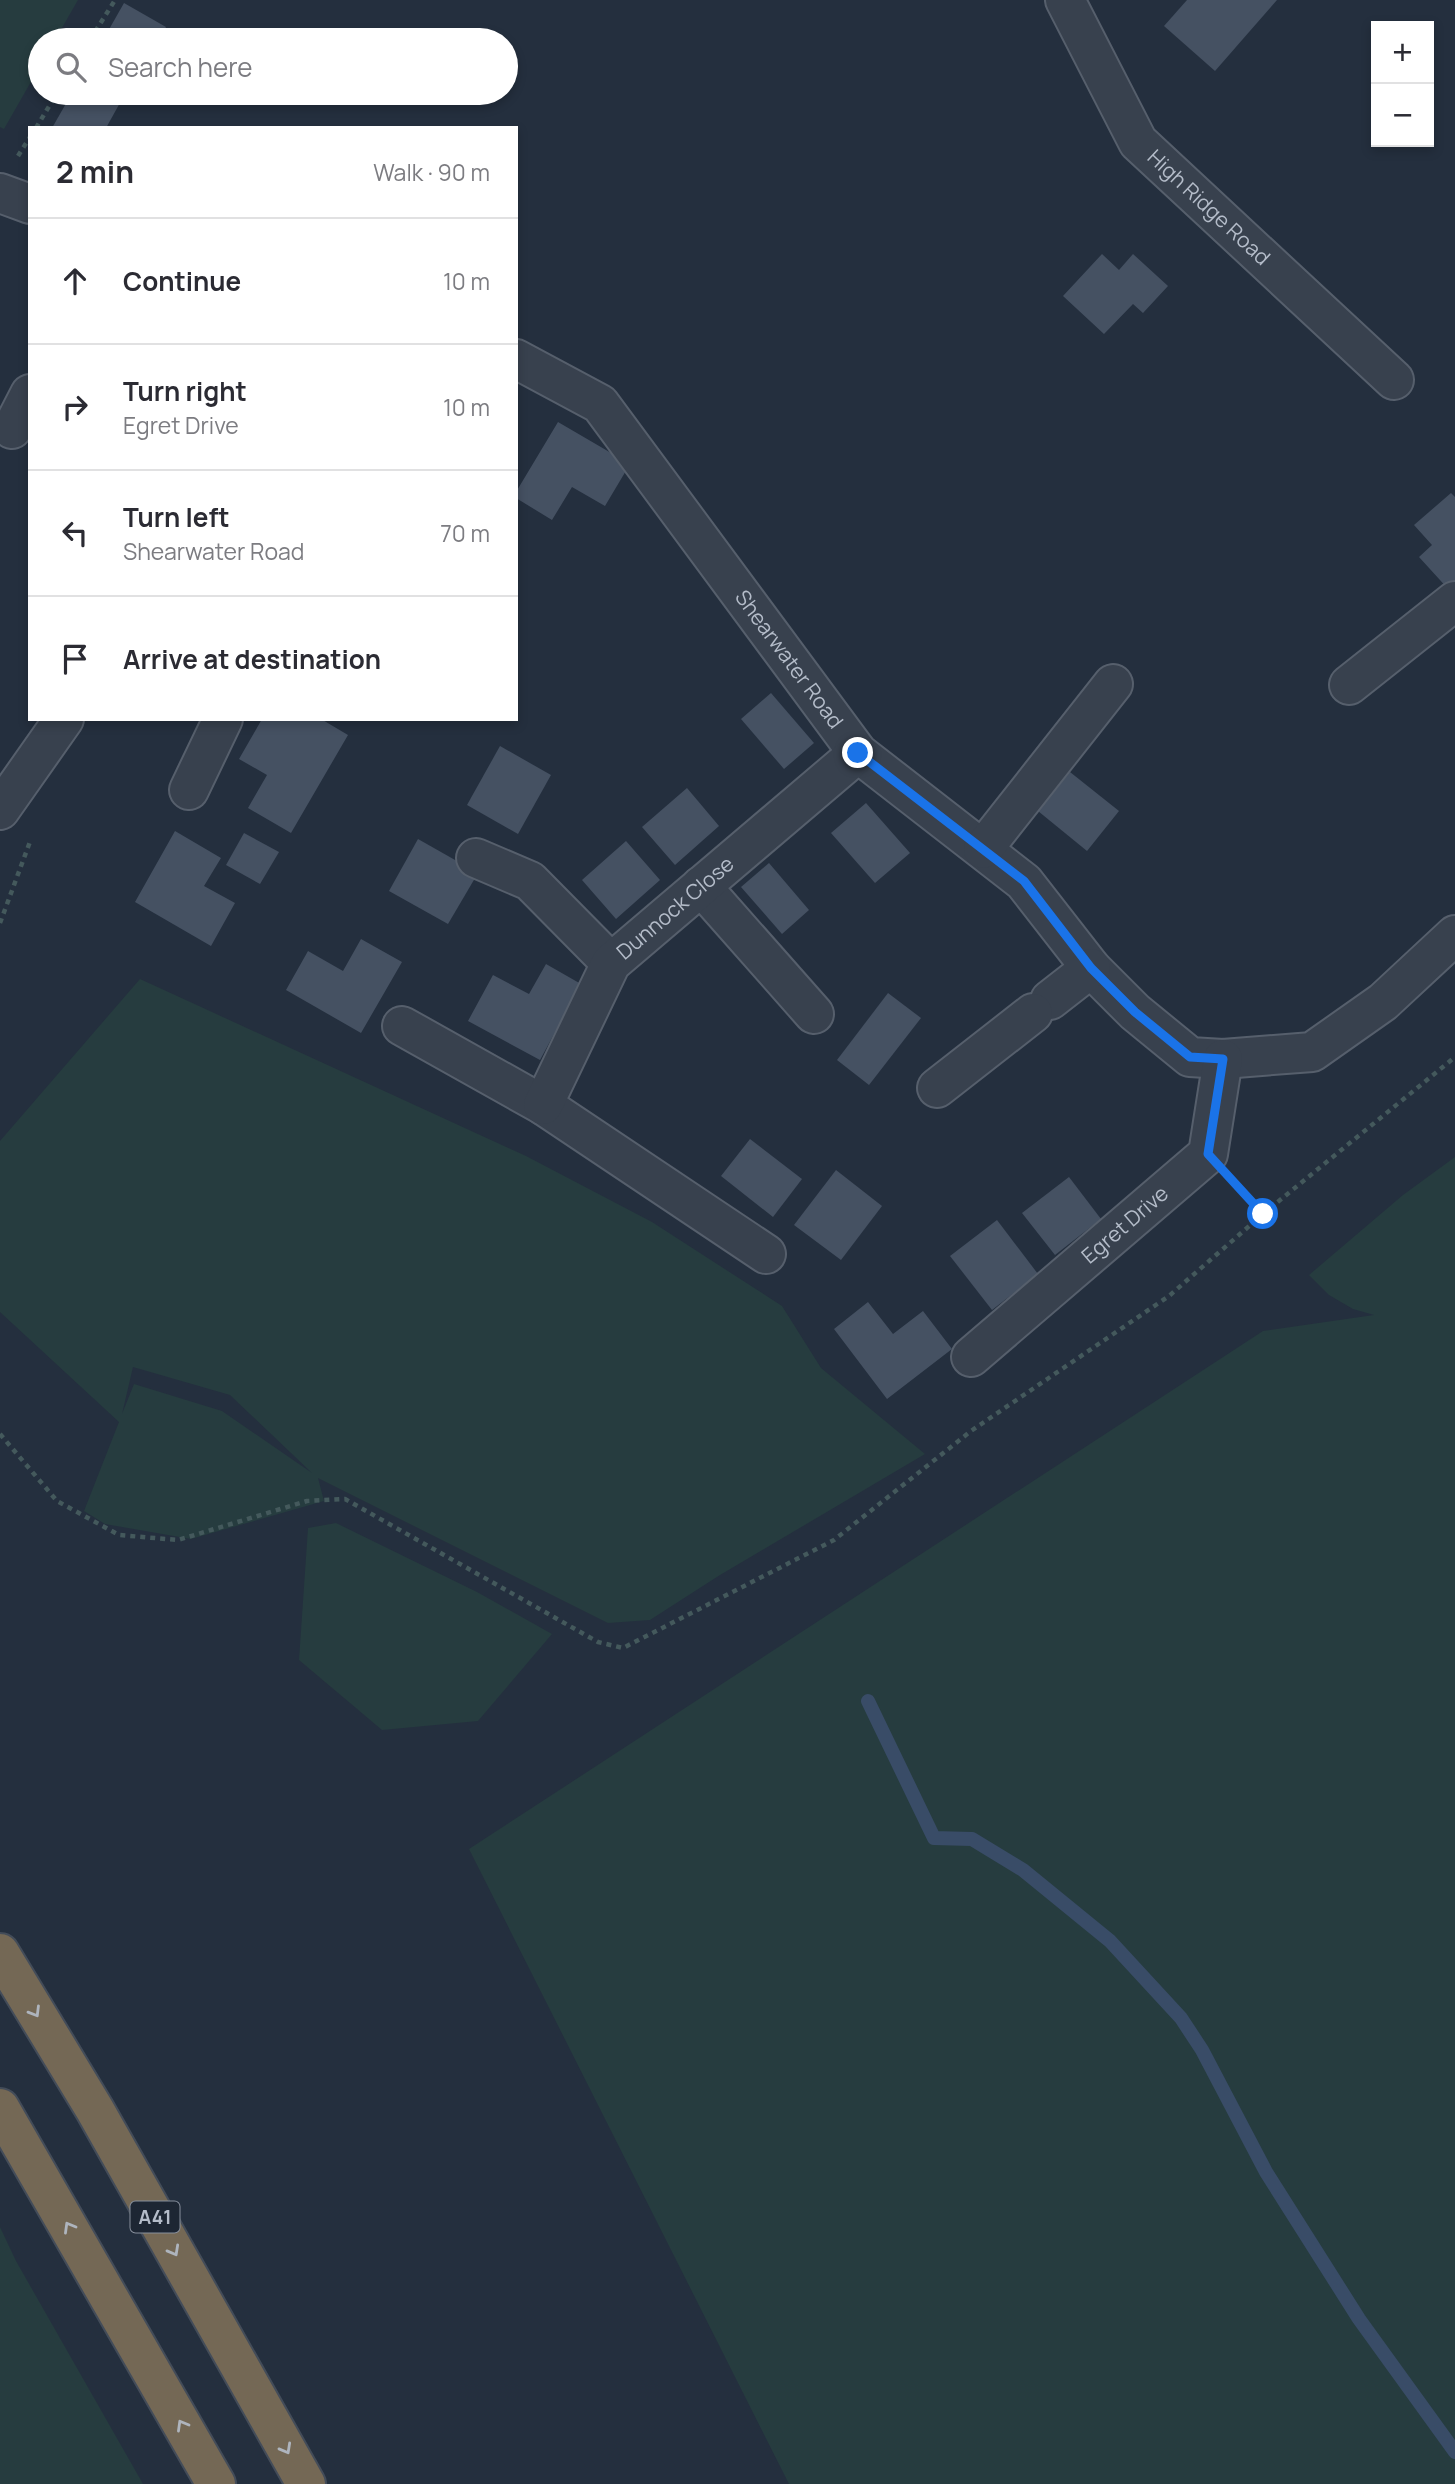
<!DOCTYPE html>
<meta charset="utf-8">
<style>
body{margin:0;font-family:Manrope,sans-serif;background:#f7f7f7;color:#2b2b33}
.controls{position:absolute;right:21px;top:21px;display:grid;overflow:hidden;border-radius:0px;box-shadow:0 4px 10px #0003}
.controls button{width:63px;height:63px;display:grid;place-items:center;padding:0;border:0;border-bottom:2px solid #e1e1e2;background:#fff;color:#2b2b33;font:35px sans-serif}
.stop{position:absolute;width:21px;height:21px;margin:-16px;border:5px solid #1a73e8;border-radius:50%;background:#fff}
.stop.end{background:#1a73e8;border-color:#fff;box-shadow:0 2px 7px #0008}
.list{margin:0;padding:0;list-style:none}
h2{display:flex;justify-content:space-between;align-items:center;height:91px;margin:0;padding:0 28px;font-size:30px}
h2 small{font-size:23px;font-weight:400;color:#7c7c81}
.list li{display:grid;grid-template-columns:46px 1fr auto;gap:21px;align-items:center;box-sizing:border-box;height:126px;padding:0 28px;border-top:2px solid #e1e1e2}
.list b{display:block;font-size:26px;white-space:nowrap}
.list p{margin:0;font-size:23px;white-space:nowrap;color:#7c7c81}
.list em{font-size:23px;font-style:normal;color:#7c7c81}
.icon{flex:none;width:38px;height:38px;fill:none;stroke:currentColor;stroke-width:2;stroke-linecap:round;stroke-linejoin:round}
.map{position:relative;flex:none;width:1455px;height:2484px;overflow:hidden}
.search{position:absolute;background:#fff;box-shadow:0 4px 10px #0003;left:28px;top:28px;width:490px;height:77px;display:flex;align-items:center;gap:18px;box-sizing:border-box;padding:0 24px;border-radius:38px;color:#7c7c81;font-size:26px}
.panel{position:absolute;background:#fff;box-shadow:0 4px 10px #0003;left:28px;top:126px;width:490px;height:595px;border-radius:0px}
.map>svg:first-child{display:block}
.green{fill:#263c3f;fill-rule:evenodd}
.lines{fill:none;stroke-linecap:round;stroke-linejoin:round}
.stream{stroke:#394c67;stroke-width:14}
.building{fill:#455162}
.minor-casing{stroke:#565f6c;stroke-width:42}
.highway-casing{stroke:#434c59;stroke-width:42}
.path{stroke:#44595c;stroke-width:4.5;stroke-dasharray:5 5;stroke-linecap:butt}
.minor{stroke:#38414e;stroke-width:38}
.highway{stroke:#746855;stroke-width:38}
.oneway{stroke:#aeb4bd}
.route{stroke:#1a73e8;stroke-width:9}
.labels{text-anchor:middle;stroke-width:7;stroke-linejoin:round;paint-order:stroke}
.shield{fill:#1d2633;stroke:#878f9c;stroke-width:2}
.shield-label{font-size:19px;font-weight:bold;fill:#b4bcc9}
.street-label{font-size:21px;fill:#b4bcc9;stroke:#1d2633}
</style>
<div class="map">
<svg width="1455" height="2484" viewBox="0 0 1455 2484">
<rect width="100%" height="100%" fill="#242f3e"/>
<g class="green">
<polygon points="0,0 78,0 55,40 40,40 40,66 4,129 0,127"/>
<path d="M140 979 526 1156 652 1222 782 1306 821 1368 925 1454 720 1575 650 1620 608 1623 318 1478 324 1501 191 1539 105 1524 84 1511 119 1422 0 1312V1141ZM133 1367 230 1395 312 1473 222 1411 134 1384 122 1414Z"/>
<polygon points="1455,1157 1455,2484 789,2484 469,1849 1263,1331 1374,1315 1353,1309 1329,1295 1309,1275 1403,1195"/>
<polygon points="336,1523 477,1592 552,1634 478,1721 382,1730 299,1660 308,1528"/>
<polygon points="0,2227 16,2261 143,2484 0,2484"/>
</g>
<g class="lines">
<polyline class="stream" points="868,1701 934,1838 972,1839 1023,1870 1110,1941 1181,2018 1202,2050 1266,2172 1359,2319 1455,2452"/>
</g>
<g class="building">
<polygon points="1187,0 1277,0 1215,71 1164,26"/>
<polygon points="124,3 166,27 159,40 103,40"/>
<polygon points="72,93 106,93 121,101 106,128 52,128"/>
<polygon points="1102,254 1119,270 1133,254 1168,286 1143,313 1133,304 1104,334 1063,296"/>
<polygon points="558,422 630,464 605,506 572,487 552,520 516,498 516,492"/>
<polygon points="1451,493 1455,497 1455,587 1450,591 1419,557 1432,545 1414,525"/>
<polygon points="771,693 814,743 784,769 741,719"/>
<polygon points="262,719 321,719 348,735 291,833 248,808 267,775 239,759"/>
<polygon points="500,746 551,775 518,834 467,805"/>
<polygon points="1070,772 1119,811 1087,851 1038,811"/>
<polygon points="687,788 719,826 675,865 642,827"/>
<polygon points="866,803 910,853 875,883 831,833"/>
<polygon points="175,831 221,858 204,886 235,903 211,946 135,902"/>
<polygon points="244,833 279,852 260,884 226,865"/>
<polygon points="418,839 478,873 448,924 389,891"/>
<polygon points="626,841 660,880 616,919 582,880"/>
<polygon points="769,863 809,910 782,934 741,887"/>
<polygon points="361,939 402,962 361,1033 286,990 308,951 343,971"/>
<polygon points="546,964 581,984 540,1060 468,1021 493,975 529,994"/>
<polygon points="888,993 921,1018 869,1085 837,1060"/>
<polygon points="750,1139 802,1179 773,1217 721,1176"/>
<polygon points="836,1170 882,1206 841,1260 794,1225"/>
<polygon points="1069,1177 1101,1219 1055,1255 1022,1213"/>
<polygon points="997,1220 1038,1274 992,1310 950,1256"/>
<polygon points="868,1302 893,1334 923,1311 952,1349 887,1399 834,1329"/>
</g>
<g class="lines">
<defs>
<g id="minor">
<path id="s1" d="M1065 0 1138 142 1394 380"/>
<polyline points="0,193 30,204"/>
<path id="s2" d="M516 359 600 404 858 753 1024 882 1091 968 1135 1012 1190 1057 1223 1059 1312 1052 1383 1002 1455 935"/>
<polyline points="12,429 30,394"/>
<polyline points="1349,685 1455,601"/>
<polyline points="189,790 223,719"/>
<polyline points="0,810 64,719"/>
<polyline points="983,849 1113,684"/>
<polyline points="476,858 530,881 611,963"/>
<polyline points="701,886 814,1014"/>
<polyline points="1050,1000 1091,968"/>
<polyline points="402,1026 543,1105 766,1254"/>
<polyline points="937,1088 1033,1013"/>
<path id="s3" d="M543 1105 611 963 858 753"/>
<path id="s4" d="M971 1357 1208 1154 1223 1059"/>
</g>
<g id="highway">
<polyline points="0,1953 95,2110 306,2484"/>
<polyline points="0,2108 216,2484"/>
</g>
</defs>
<use href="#minor" class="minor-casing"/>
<use href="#highway" class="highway-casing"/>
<g class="path">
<polyline points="90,40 115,0"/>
<polyline points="36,128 57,93"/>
<polyline points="18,156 30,137"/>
<polyline points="0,923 31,839"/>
<polyline points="1235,1184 1263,1214 1455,1057"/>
<polyline points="0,1434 57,1501 119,1535 178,1540 307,1501 345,1499 598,1642 623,1648 834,1540 971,1431 1169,1296 1263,1214"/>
</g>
<use href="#minor" class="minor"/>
<use href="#highway" class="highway"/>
</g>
<defs><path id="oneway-chevron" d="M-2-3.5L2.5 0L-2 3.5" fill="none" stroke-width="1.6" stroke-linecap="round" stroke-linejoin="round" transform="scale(1.75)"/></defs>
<g class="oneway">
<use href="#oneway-chevron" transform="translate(35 2012) rotate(59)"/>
<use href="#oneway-chevron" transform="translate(69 2227) rotate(-120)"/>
<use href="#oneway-chevron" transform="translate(174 2251) rotate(61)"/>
<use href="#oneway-chevron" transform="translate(182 2425) rotate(-120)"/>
<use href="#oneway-chevron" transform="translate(286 2449) rotate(61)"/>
</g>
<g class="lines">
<polyline class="route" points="858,753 1024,881 1091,968 1135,1012 1190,1057 1223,1059 1208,1154 1263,1214"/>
</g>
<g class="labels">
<rect class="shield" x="130.5" y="2201.5" width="49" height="31" rx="5"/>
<g class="shield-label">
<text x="155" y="2224">A41</text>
</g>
<g class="street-label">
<text dy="7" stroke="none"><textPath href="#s1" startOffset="256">High Ridge Road</textPath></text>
<text dy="7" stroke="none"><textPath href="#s2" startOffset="413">Shearwater Road</textPath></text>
<text dy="7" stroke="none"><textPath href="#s3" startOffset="242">Dunnock Close</textPath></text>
<text dy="7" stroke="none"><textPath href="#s4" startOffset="203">Egret Drive</textPath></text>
</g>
</g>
</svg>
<div class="controls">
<button>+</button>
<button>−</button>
</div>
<div class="stop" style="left:1263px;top:1214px"></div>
<div class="stop end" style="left:858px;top:753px"></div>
<div class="search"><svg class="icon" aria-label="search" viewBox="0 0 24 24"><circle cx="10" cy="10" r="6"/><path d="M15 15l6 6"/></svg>Search here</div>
<section class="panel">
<h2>2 min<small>Walk · 90 m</small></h2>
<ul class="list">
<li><svg class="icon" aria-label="ahead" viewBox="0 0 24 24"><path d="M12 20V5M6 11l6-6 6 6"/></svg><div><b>Continue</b></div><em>10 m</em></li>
<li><svg class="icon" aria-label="right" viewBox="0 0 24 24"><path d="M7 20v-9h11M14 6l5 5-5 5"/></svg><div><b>Turn right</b><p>Egret Drive</p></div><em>10 m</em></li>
<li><svg class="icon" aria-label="left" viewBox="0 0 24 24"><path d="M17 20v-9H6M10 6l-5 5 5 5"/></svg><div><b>Turn left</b><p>Shearwater Road</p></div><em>70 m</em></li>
<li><svg class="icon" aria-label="arrive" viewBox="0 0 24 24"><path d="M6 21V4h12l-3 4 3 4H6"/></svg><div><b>Arrive at destination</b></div></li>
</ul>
</section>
</div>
